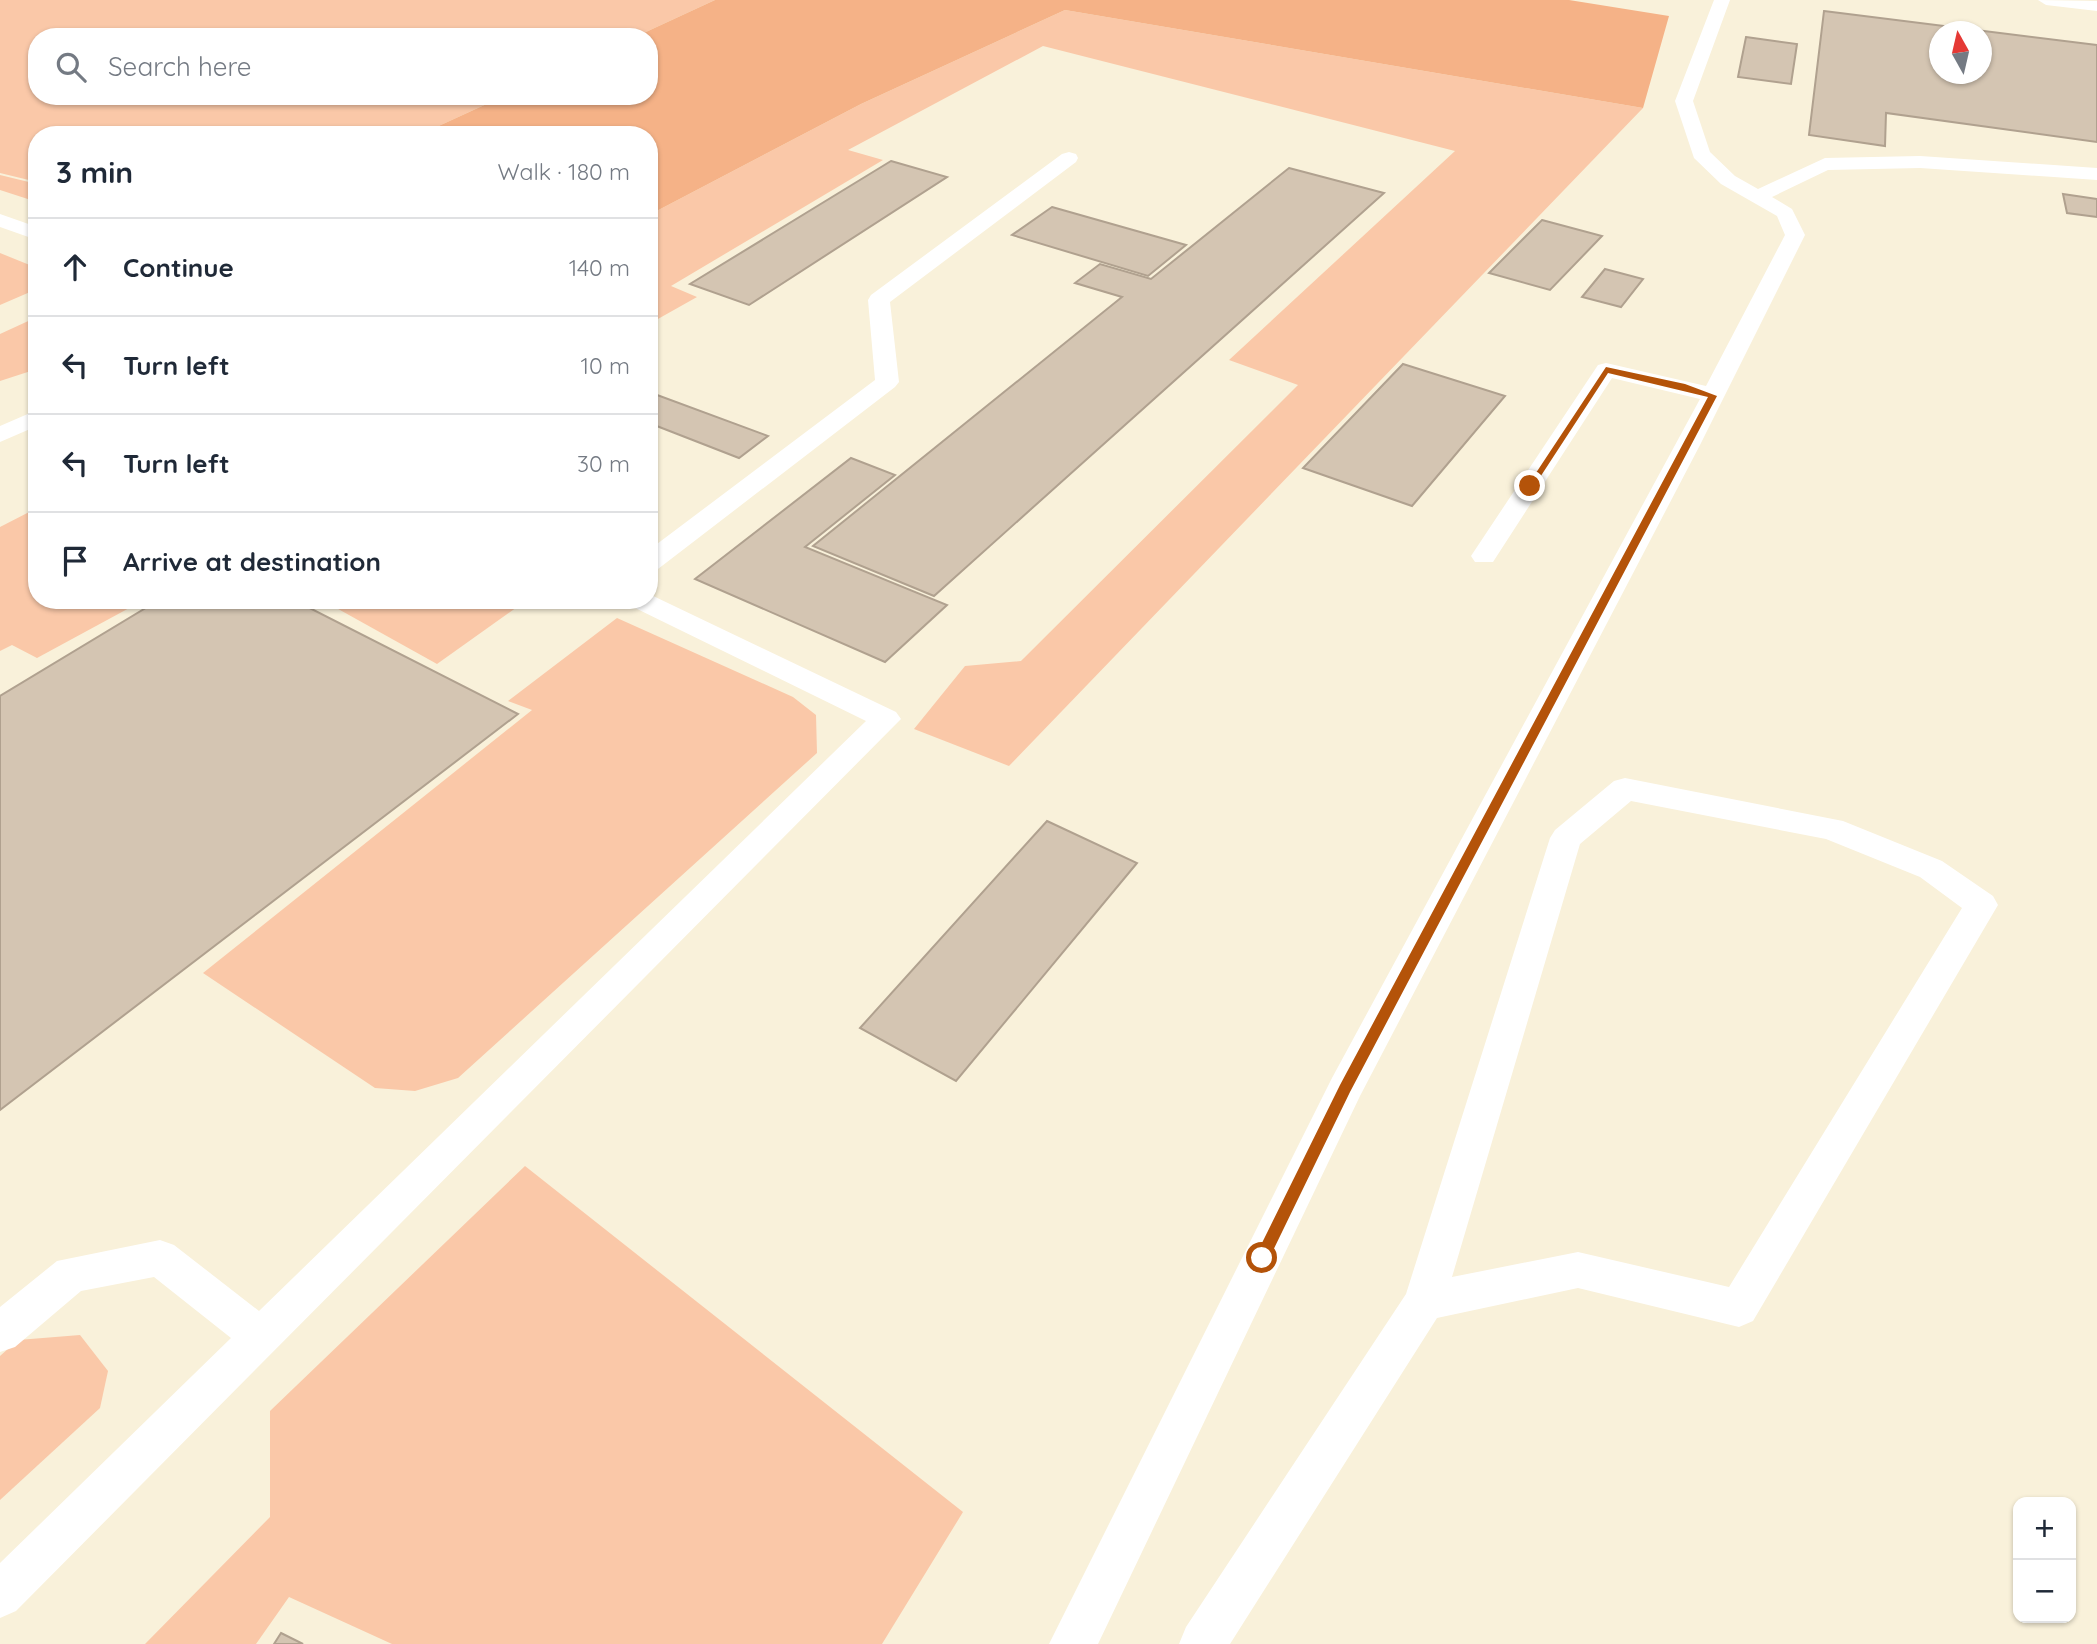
<!DOCTYPE html>
<meta charset="utf-8">
<style>
body{margin:0;font-family:Quicksand,sans-serif;background:#f2f2f3;color:#1f2937}
.controls{position:absolute;right:21px;bottom:21px;display:grid;overflow:hidden;border-radius:14px;box-shadow:0 2px 5px #0004}
.controls button{width:63px;height:63px;display:grid;place-items:center;padding:0;border:0;border-bottom:2px solid #e0e1e3;background:#fff;color:#1f2937;font:35px sans-serif}
.compass{position:absolute;left:1929px;top:21px;width:63px;height:63px;border-radius:50%;background:#fff;box-shadow:0 2px 5px #0004;rotate:352deg}
.stop{position:absolute;width:21px;height:21px;margin:-16px;border:5px solid #b45309;border-radius:50%;background:#fff}
.stop.end{background:#b45309;border-color:#fff;box-shadow:0 2px 7px #0008}
.list{margin:0;padding:0;list-style:none}
h2{display:flex;justify-content:space-between;align-items:center;height:91px;margin:0;padding:0 28px;font-size:30px}
h2 small{font-size:23px;font-weight:400;color:#747a83}
.list li{display:grid;grid-template-columns:46px 1fr auto;gap:21px;align-items:center;box-sizing:border-box;height:98px;padding:0 28px;border-top:2px solid #e0e1e3}
.list b{display:block;font-size:26px;white-space:nowrap}
.list em{font-size:23px;font-style:normal;color:#747a83}
.icon{flex:none;width:38px;height:38px;fill:none;stroke:currentColor;stroke-width:2;stroke-linecap:round;stroke-linejoin:round}
.map{position:relative;flex:none;width:2097px;height:1644px;overflow:hidden}
.search{position:absolute;background:#fff;box-shadow:0 2px 5px #0004;left:28px;top:28px;width:630px;height:77px;display:flex;align-items:center;gap:18px;box-sizing:border-box;padding:0 24px;border-radius:28px;color:#747a83;font-size:26px}
.panel{position:absolute;background:#fff;box-shadow:0 2px 5px #0004;left:28px;top:126px;width:630px;height:483px;border-radius:28px}
.map>svg:first-child{display:block}
.green{fill:#fac8a8}
.forest{fill:#f5b287}
.building{fill:#d4c5b2;stroke:#b0a18f;stroke-width:2;fill-rule:evenodd}
.lines{fill:none;stroke-linecap:round;stroke-linejoin:round}
.lane{fill:#fff;fill-rule:evenodd}
.route{fill:#b45309}
</style>
<div class="map">
<svg width="2097" height="1644" viewBox="0 0 2097 1644">
<rect width="100%" height="100%" fill="#f9f1da"/>
<g class="green">
<polygon points="0,0 715,0 635,37 37,37 37,96 504,96 419,135 37,135 37,182 0,173"/>
<polygon points="1065,10 1643,108 1009,766 914,729 965,666 1021,661 1298,385 1229,360 1455,151 1043,46 848,150 883,160 671,286 697,297 649,324 649,215 861,104"/>
<polygon points="0,175 37,184 37,202 0,190"/>
<polygon points="0,253 37,268 37,289 0,305"/>
<polygon points="37,317 37,369 0,381 0,334"/>
<polygon points="37,508 37,600 144,600 37,658 12,645 0,651 0,527"/>
<polygon points="322,600 527,600 437,664"/>
<polygon points="617,618 793,697 816,715 817,753 458,1078 415,1091 375,1088 203,973 532,710 508,701"/>
<polygon points="525,1166 963,1512 882,1644 392,1644 289,1597 256,1644 145,1644 270,1517 270,1411"/>
<polygon points="80,1335 108,1371 100,1408 0,1500 0,1356 18,1340"/>
</g>
<polygon class="forest" points="715,0 1569,0 1669,16 1643,108 1065,10 861,104 649,215 649,135 419,135 504,96 649,96 649,37 635,37"/>
<g class="building">
<path d="M1824 11 2097 45V142L1886 113 1885 146 1809 135ZM1940 32H1982V74H1940Z"/>
<polygon points="1746,37 1797,44 1791,84 1738,77"/>
<polygon points="891,161 947,177 749,305 690,284"/>
<polygon points="1289,168 1384,193 934,596 813,546 1122,297 1075,283 1100,264 1151,279"/>
<polygon points="2063,194 2097,199 2097,217 2067,213"/>
<polygon points="1052,207 1186,245 1148,276 1012,235"/>
<polygon points="1542,220 1602,236 1550,290 1489,273"/>
<polygon points="1605,269 1643,279 1621,307 1582,297"/>
<polygon points="1403,364 1505,396 1412,506 1303,468"/>
<polygon points="649,392 768,436 739,458 649,423"/>
<polygon points="851,458 895,475 805,547 947,605 885,662 695,579"/>
<polygon points="159,600 294,600 518,714 0,1110 0,696"/>
<polygon points="1047,821 1137,863 956,1081 860,1028"/>
<polygon points="281,1633 303,1644 274,1644"/>
</g>
<g class="lines">
<g class="lane">
<polygon points="1714,0 1730,0 1693,101 1710,152 1735,176 1758,189 1825,158 1920,156 2097,168 2097,180 1920,168 1828,170 1772,197 1792,209 1805,235 1700,445 1360,1096 1098,1644 1049,1644 1332,1078 1700,399 1612,378 1493,562 1475,562 1471,556 1598,365 1606,363 1706,386 1785,235 1777,216 1721,184 1694,158 1675,101"/>
<polygon points="2038,0 2097,1 2097,11 2046,5"/>
<polygon points="1069,152 1076,154 1078,158 1076,162 890,302 899,382 895,387 658,569 649,571 649,550 875,380 868,300 871,295 1062,154"/>
<polygon points="0,214 37,227 37,240 0,227"/>
<polygon points="37,410 37,426 0,442 0,426"/>
<polygon points="649,594 896,712 901,719 16,1611 0,1618 0,1563 231,1338 154,1277 81,1291 15,1347 0,1352 0,1307 57,1261 160,1240 174,1245 259,1311 866,721 631,606 628,600 649,600"/>
<path d="M1625 778 1843 821 1942 861 1993 896 1998 905 1753 1321 1739 1327 1578 1288 1437 1318 1230 1644H1179L1186 1627 1406 1294 1550 838 1555 830 1614 781ZM1631 801 1826 839 1920 877 1962 908 1729 1287 1578 1252 1452 1277 1580 844Z"/>
</g>
</g>
<polygon class="route" points="1606,367 1685,384 1717,396 1350,1092 1267,1263 1257,1263 1257,1253 1340,1085 1708,397 1608,373 1533,488 1526,488"/>
</svg>
<div class="controls">
<button>+</button>
<button>−</button>
</div>
<svg class="compass" viewBox="-18 -18 36 36"><path d="M0-13l5 13h-10z" fill="#e53935"/><path d="M0 13l5-13h-10z" fill="#747a83"/></svg>
<div class="stop" style="left:1262px;top:1258px"></div>
<div class="stop end" style="left:1530px;top:486px"></div>
<div class="search"><svg class="icon" aria-label="search" viewBox="0 0 24 24"><circle cx="10" cy="10" r="6"/><path d="M15 15l6 6"/></svg>Search here</div>
<section class="panel">
<h2>3 min<small>Walk · 180 m</small></h2>
<ul class="list">
<li><svg class="icon" aria-label="ahead" viewBox="0 0 24 24"><path d="M12 20V5M6 11l6-6 6 6"/></svg><div><b>Continue</b></div><em>140 m</em></li>
<li><svg class="icon" aria-label="left" viewBox="0 0 24 24"><path d="M17 20v-9H6M10 6l-5 5 5 5"/></svg><div><b>Turn left</b></div><em>10 m</em></li>
<li><svg class="icon" aria-label="left" viewBox="0 0 24 24"><path d="M17 20v-9H6M10 6l-5 5 5 5"/></svg><div><b>Turn left</b></div><em>30 m</em></li>
<li><svg class="icon" aria-label="arrive" viewBox="0 0 24 24"><path d="M6 21V4h12l-3 4 3 4H6"/></svg><div><b>Arrive at destination</b></div></li>
</ul>
</section>
</div>
